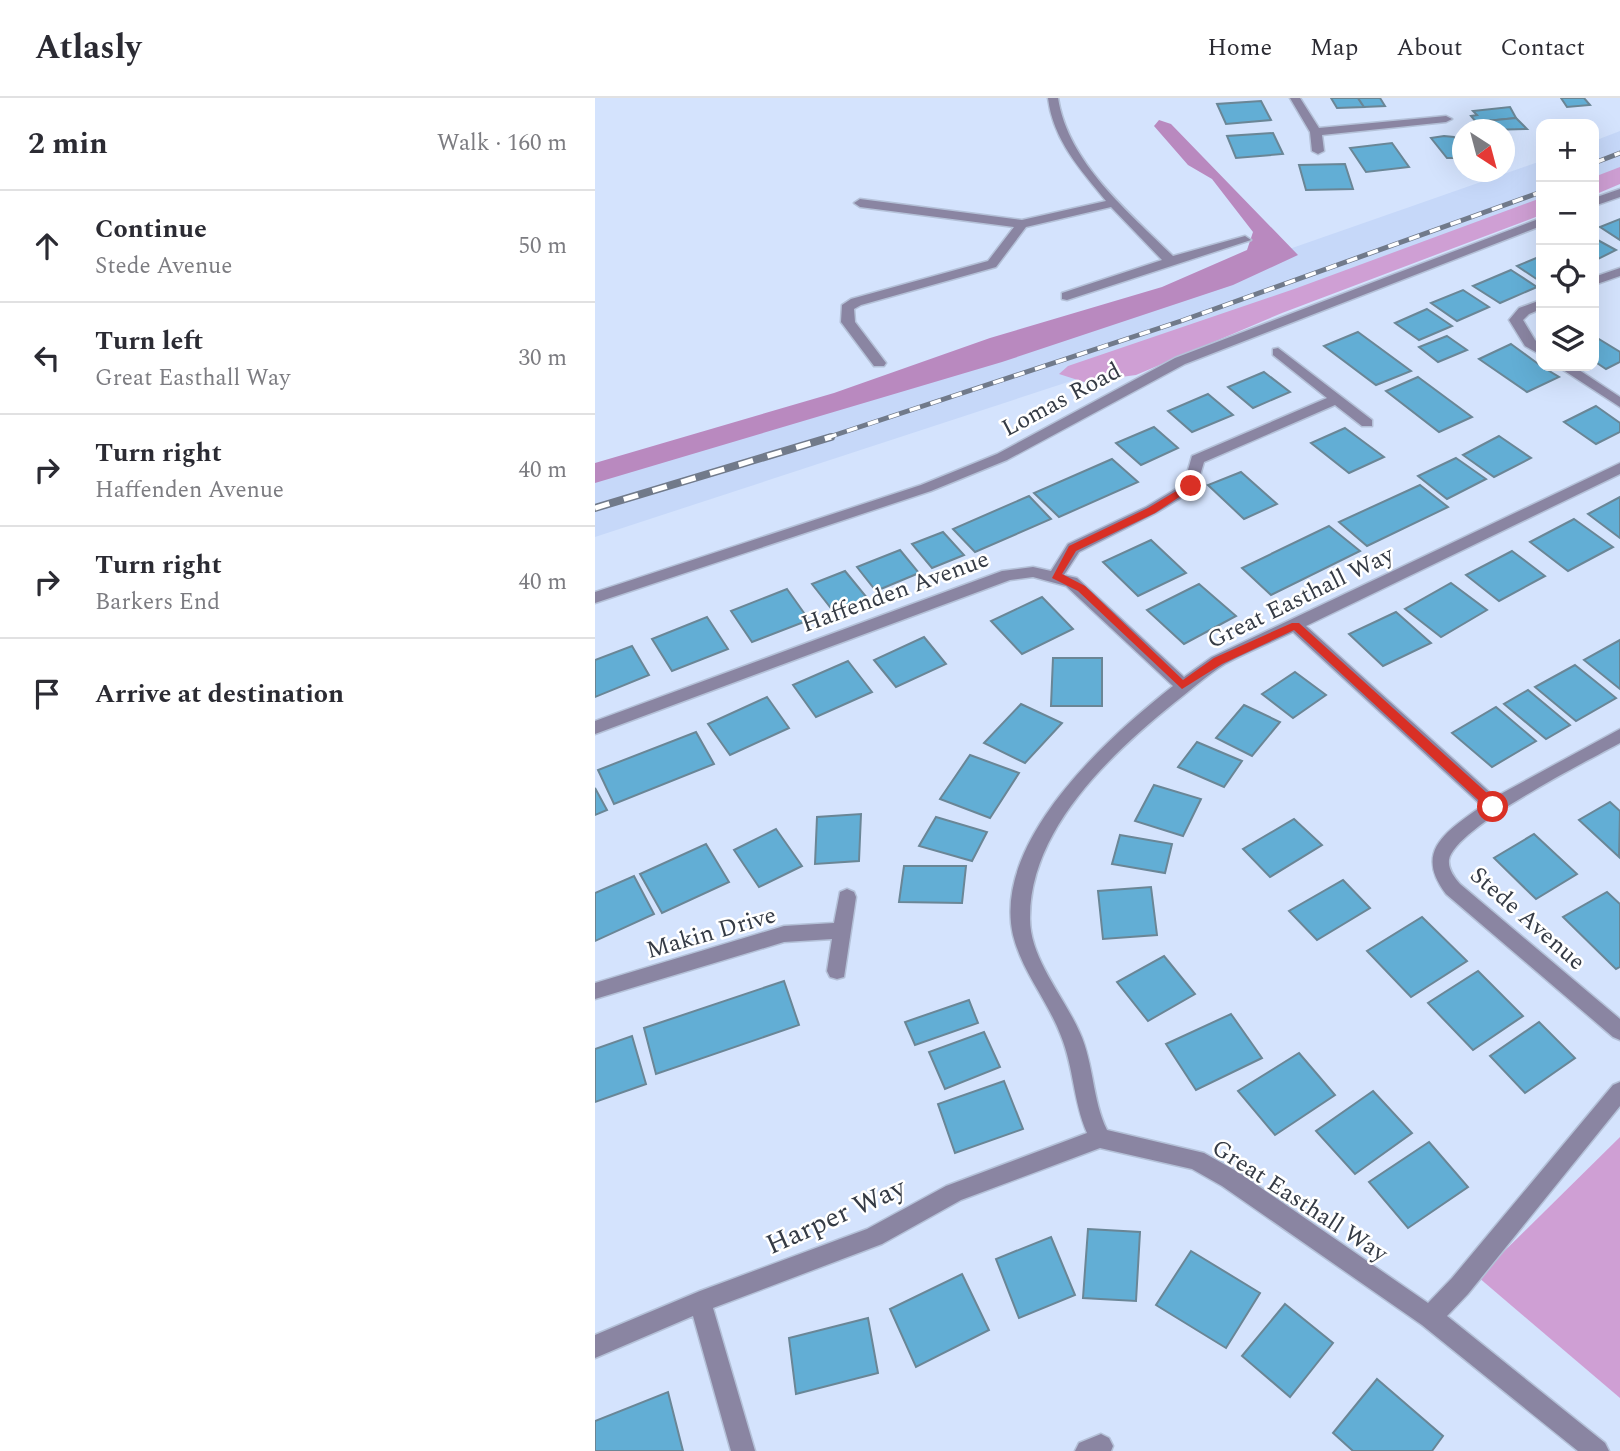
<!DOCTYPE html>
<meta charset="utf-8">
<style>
body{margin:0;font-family:Spectral,serif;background:#f2f2f3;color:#2b2b33}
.controls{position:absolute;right:21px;top:21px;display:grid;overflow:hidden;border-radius:14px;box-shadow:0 7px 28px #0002}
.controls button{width:63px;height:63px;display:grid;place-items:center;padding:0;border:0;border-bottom:2px solid #e1e1e2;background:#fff;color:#2b2b33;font:35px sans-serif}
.compass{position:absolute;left:857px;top:21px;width:63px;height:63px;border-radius:50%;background:#fff;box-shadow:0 7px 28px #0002;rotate:144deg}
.stop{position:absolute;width:21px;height:21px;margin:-16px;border:5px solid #d93025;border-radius:50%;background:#fff}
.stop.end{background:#d93025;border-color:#fff;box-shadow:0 2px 7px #0008}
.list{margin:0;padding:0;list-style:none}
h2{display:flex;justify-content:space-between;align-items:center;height:91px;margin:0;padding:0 28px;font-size:30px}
h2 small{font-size:23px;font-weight:400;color:#7c7c81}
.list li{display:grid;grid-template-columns:46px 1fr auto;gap:21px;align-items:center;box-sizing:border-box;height:112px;padding:0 28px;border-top:2px solid #e1e1e2}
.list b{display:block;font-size:26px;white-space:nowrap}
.list p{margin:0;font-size:23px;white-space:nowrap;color:#7c7c81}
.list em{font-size:23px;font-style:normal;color:#7c7c81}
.icon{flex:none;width:38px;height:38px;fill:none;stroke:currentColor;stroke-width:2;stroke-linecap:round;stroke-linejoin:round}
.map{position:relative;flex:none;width:1025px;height:1353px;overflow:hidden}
header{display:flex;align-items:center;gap:42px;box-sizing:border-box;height:98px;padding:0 35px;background:#fff;border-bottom:2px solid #e1e1e2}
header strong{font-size:33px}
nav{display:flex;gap:38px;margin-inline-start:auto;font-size:24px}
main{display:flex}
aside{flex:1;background:#fff}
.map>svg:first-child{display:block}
.built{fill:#c6d8f9}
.green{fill:#cf9fd4}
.forest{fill:#b989bf}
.building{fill:#62aed5;stroke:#6a8696;stroke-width:2}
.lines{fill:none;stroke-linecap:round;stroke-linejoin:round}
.minor-casing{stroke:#b4c1d8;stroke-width:3}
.minor{fill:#8a85a2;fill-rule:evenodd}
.rail-far1-casing{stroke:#717a8a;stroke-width:5}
.rail-casing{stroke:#717a8a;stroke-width:8}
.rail-far1{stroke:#fff;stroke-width:3.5;stroke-dasharray:11;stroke-linecap:butt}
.rail{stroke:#fff;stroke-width:5;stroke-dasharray:15;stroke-linecap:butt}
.route{fill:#d93025}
.labels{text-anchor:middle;stroke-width:5;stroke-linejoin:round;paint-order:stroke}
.street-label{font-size:24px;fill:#353b45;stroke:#fff}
.near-street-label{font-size:28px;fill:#353b45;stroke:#fff}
</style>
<header>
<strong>Atlasly</strong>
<nav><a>Home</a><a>Map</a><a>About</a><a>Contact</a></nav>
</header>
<main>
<aside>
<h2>2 min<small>Walk · 160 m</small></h2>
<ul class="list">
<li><svg class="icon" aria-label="ahead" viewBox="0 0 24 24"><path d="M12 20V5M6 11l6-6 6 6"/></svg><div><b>Continue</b><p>Stede Avenue</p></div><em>50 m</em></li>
<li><svg class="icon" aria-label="left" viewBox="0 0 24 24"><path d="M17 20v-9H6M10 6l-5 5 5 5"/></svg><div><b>Turn left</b><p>Great Easthall Way</p></div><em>30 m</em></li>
<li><svg class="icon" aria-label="right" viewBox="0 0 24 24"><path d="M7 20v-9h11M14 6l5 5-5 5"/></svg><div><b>Turn right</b><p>Haffenden Avenue</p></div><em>40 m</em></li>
<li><svg class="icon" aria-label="right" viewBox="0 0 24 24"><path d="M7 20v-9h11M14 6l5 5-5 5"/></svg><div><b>Turn right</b><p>Barkers End</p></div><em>40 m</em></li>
<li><svg class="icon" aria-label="arrive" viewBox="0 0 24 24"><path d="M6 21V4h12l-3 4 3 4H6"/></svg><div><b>Arrive at destination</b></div></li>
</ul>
</aside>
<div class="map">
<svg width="1025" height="1353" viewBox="0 0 1025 1353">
<rect width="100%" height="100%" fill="#d4e3fd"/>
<g class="built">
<polygon points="1025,33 1025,80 999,91 999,43"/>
<polygon points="946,63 946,113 891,136 525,267 0,439 0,373 526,210"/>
</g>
<g class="green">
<polygon points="1025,69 1025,86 999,97 999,79"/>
<polygon points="946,100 946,117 687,215 541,277 489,284 464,276 473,268 702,190"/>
<polygon points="1025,1039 1025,1300 883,1179"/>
</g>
<polygon class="forest" points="564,22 576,26 703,157 638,187 407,264 0,385 0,365 239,295 395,240 567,189 652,152 658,134 617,81 593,67 559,28"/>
<g class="building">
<polygon points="736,0 763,0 769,9 742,10"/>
<polygon points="763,0 785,0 790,8 769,9"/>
<polygon points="966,0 989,0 995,7 972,9"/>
<polygon points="666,3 676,22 631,26 622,6"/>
<polygon points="915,9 921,20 881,24 876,18 882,17 878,13"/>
<polygon points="921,20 932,31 891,32 881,24"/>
<polygon points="678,35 688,56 641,60 632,38"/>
<polygon points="849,38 859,39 867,49 867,60 852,60 836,40"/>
<polygon points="797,45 814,69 771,74 755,50"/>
<polygon points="750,66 758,91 711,92 704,67"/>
<polygon points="1025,121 1025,142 1005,129"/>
<polygon points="999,140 1021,152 999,163"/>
<polygon points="946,158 946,184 922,168"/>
<polygon points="916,172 942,189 905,205 878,188"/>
<polygon points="868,192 894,209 862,223 836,205"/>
<polygon points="832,211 857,228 824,242 800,225"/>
<polygon points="763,234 816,273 781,287 729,248"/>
<polygon points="852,238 872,252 843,264 824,249"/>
<polygon points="999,238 1025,254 1025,264 1011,271 999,263"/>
<polygon points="916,246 946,268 964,279 932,294 884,261"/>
<polygon points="669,274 695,294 658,310 633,289"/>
<polygon points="823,279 877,319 844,334 791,293"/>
<polygon points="613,296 638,317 597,334 573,313"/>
<polygon points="1001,308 1025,325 1025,334 1001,346 969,324"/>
<polygon points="559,329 583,350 546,367 521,345"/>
<polygon points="750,330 789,359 754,375 716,345"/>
<polygon points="904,338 936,360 899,379 868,357"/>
<polygon points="861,360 891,381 852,401 823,378"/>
<polygon points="517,361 543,384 464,419 439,395"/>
<polygon points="646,374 682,406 649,421 613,387"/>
<polygon points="825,387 853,409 772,448 744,424"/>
<polygon points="434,398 456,421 380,454 358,431"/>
<polygon points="1025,399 1025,440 993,416"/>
<polygon points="979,421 1018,449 973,473 935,444"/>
<polygon points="734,428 765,453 676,497 647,470"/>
<polygon points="348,434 369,457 337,470 317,446"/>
<polygon points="556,442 591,475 543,498 508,464"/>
<polygon points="305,452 324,475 281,493 262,469"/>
<polygon points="917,453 950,478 904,503 871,477"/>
<polygon points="250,473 273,501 239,514 217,486"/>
<polygon points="856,485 892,512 846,539 810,511"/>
<polygon points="604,486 641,518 589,546 552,512"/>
<polygon points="192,491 214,522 157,544 136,513"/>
<polygon points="447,499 478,531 427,556 396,523"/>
<polygon points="801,514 836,545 788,568 754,536"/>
<polygon points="112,519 133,551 77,573 57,541"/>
<polygon points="329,539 351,566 301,589 279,562"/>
<polygon points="1025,542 1025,591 989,562"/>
<polygon points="37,548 54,577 0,599 0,562"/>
<polygon points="458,560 507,560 507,608 456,608"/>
<polygon points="253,563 277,594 221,619 198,587"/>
<polygon points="980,567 1021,600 981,623 940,589"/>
<polygon points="700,574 731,597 698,620 667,596"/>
<polygon points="933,592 975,627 951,641 909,606"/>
<polygon points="172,599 194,630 135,657 113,626"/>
<polygon points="426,606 467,625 430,665 389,645"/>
<polygon points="649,607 685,624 657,658 621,640"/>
<polygon points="901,609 941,643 897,669 857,635"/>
<polygon points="101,634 119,666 19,706 3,672"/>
<polygon points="602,644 647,663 629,689 583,669"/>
<polygon points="375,657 424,675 395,720 345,701"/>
<polygon points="559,687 606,701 588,738 540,723"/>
<polygon points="0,690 12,712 0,717"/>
<polygon points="1015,704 1025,713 1024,759 984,722"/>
<polygon points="266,716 264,763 220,766 222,719"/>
<polygon points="341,719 392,734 377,763 324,748"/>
<polygon points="699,721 727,747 675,779 648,751"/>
<polygon points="181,731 207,768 164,789 139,752"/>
<polygon points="939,736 982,776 941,801 899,760"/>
<polygon points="525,737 577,746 570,775 517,766"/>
<polygon points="111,746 134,784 67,815 45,776"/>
<polygon points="309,768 371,768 367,805 304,804"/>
<polygon points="39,778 59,816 0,843 0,795"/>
<polygon points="748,782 775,810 722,842 694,813"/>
<polygon points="556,789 562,837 508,841 503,793"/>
<polygon points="1012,794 1025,806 1025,869 1021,871 968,819"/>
<polygon points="827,819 872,863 816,899 772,853"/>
<polygon points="569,858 600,896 553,923 522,884"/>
<polygon points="883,873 928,918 878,952 833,905"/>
<polygon points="189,883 204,927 61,976 49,930"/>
<polygon points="374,902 383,925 320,947 310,924"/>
<polygon points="636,916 667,960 601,992 571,946"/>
<polygon points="944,924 980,960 930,995 895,958"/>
<polygon points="389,934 405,969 350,991 334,954"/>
<polygon points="37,938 51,986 0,1004 0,951"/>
<polygon points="704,955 740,997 680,1037 643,993"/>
<polygon points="409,983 428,1031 360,1055 343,1006"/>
<polygon points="778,993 817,1035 760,1076 721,1033"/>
<polygon points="834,1044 873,1089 813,1130 774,1084"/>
<polygon points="493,1131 545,1134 541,1203 488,1200"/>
<polygon points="456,1139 480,1197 424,1220 401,1161"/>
<polygon points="596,1153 665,1195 631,1250 561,1207"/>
<polygon points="367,1176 394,1232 321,1269 295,1211"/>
<polygon points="690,1206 738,1245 695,1299 647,1258"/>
<polygon points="273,1220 283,1275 201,1296 194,1240"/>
<polygon points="782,1281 848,1338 837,1353 758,1353 738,1335"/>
<polygon points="73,1294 88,1353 0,1353 0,1323"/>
</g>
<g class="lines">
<defs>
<g id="minor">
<path d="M453 0H463C473 65 534 114 578 158L650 138 656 142 472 202 467 201V195L567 162 516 109 431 129 401 169 266 207 259 211 260 224 291 265 289 268H279L246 224 247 207 256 201 393 163 419 129 265 109 259 105 265 101 427 122 511 103C485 71 458 42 453 0Z"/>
<polygon points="695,0 705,0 724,30 851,18 857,21 851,24 727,37 729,53 723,56 717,53 715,34"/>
<polygon points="1025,91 1025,99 999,108 999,100"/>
<polygon points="946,120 946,128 590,266 412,362 336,393 0,505 0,494 326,387 402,356 580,260"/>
<polygon points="1025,170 1025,178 999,187 999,179"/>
<polygon points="946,202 946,211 934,216 928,222 940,242 946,247 946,257 930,248 914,222 924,210"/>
<path d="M683 250 777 322V328H767L740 307 609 364 601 391 561 415 484 454 469 477 482 480 589 579 617 559 1025 365V376L711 528 900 699 1025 631V645C994 662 859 730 854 762 853 771 859 779 865 786L1025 921V942L1018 939 851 796C818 753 852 733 887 708L698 534C675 545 652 554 630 566 612 577 596 592 579 605 516 656 435 731 435 819 434 860 469 898 485 935 499 966 497 1001 512 1032L609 1055 643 1074 833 1205 857 1180 1018 987 1025 984V1008L873 1196 852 1218 1010 1345 1014 1353H983L827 1227 627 1088 597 1071 505 1050 366 1102 287 1146 118 1210 160 1353H136L98 1218 0 1260V1237L105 1193 272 1131 351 1088 492 1035C478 1003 479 970 466 938 453 903 427 874 418 837 397 743 512 640 578 588L471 488 438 479 415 482 0 636V623L407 473 438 469 456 473 473 446 551 409 589 386 597 358 732 300 678 257V251Z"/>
<polygon points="962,268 978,268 1025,299 1025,309"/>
<polygon points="252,791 259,794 261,799 249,879 242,881 235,879 232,873 237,841 189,844 0,901 0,885 189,828 239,825 245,794"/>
<polygon points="506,1336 514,1340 518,1348 516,1353 480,1353 484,1345"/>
</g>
</defs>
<use href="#minor" class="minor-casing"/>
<use href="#minor" class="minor"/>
<defs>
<g id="rail-far1">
<polyline points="999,65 1025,55"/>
<polyline points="231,340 586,223 946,94"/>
</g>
<polyline id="rail" points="0,410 236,339"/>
</defs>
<use href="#rail-far1" class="rail-far1-casing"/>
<use href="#rail" class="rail-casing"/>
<use href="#rail-far1" class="rail-far1"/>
<use href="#rail" class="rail"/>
</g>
<polygon class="route" points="593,386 601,388 560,415 481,453 467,476 490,488 588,582 619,560 697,525 704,525 903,705 903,712 894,712 699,532 627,566 587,591 483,493 457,480 474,448 553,410"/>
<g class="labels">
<g class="street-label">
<text transform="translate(466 301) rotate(-28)" y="8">Lomas Road</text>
<text transform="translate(300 493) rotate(-20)" y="8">Haffenden Avenue</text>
<text transform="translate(705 499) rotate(-26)" y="8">Great Easthall Way</text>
<text transform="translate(933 820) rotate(41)" y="8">Stede Avenue</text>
<text transform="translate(116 834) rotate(-16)" y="8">Makin Drive</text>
<text transform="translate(705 1102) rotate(33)" y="8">Great Easthall Way</text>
</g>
<g class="near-street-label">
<text transform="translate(240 1117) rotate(-24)" y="10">Harper Way</text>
</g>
</g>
</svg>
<div class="controls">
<button>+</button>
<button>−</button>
<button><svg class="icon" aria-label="locate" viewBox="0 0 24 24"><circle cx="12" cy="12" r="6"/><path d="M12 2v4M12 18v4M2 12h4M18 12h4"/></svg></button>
<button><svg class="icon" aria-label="layers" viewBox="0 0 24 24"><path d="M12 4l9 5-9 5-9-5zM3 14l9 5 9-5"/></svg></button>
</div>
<svg class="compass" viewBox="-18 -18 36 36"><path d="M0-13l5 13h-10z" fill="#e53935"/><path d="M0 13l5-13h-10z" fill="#7c7c81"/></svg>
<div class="stop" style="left:898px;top:709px"></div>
<div class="stop end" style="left:596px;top:388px"></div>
</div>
</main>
